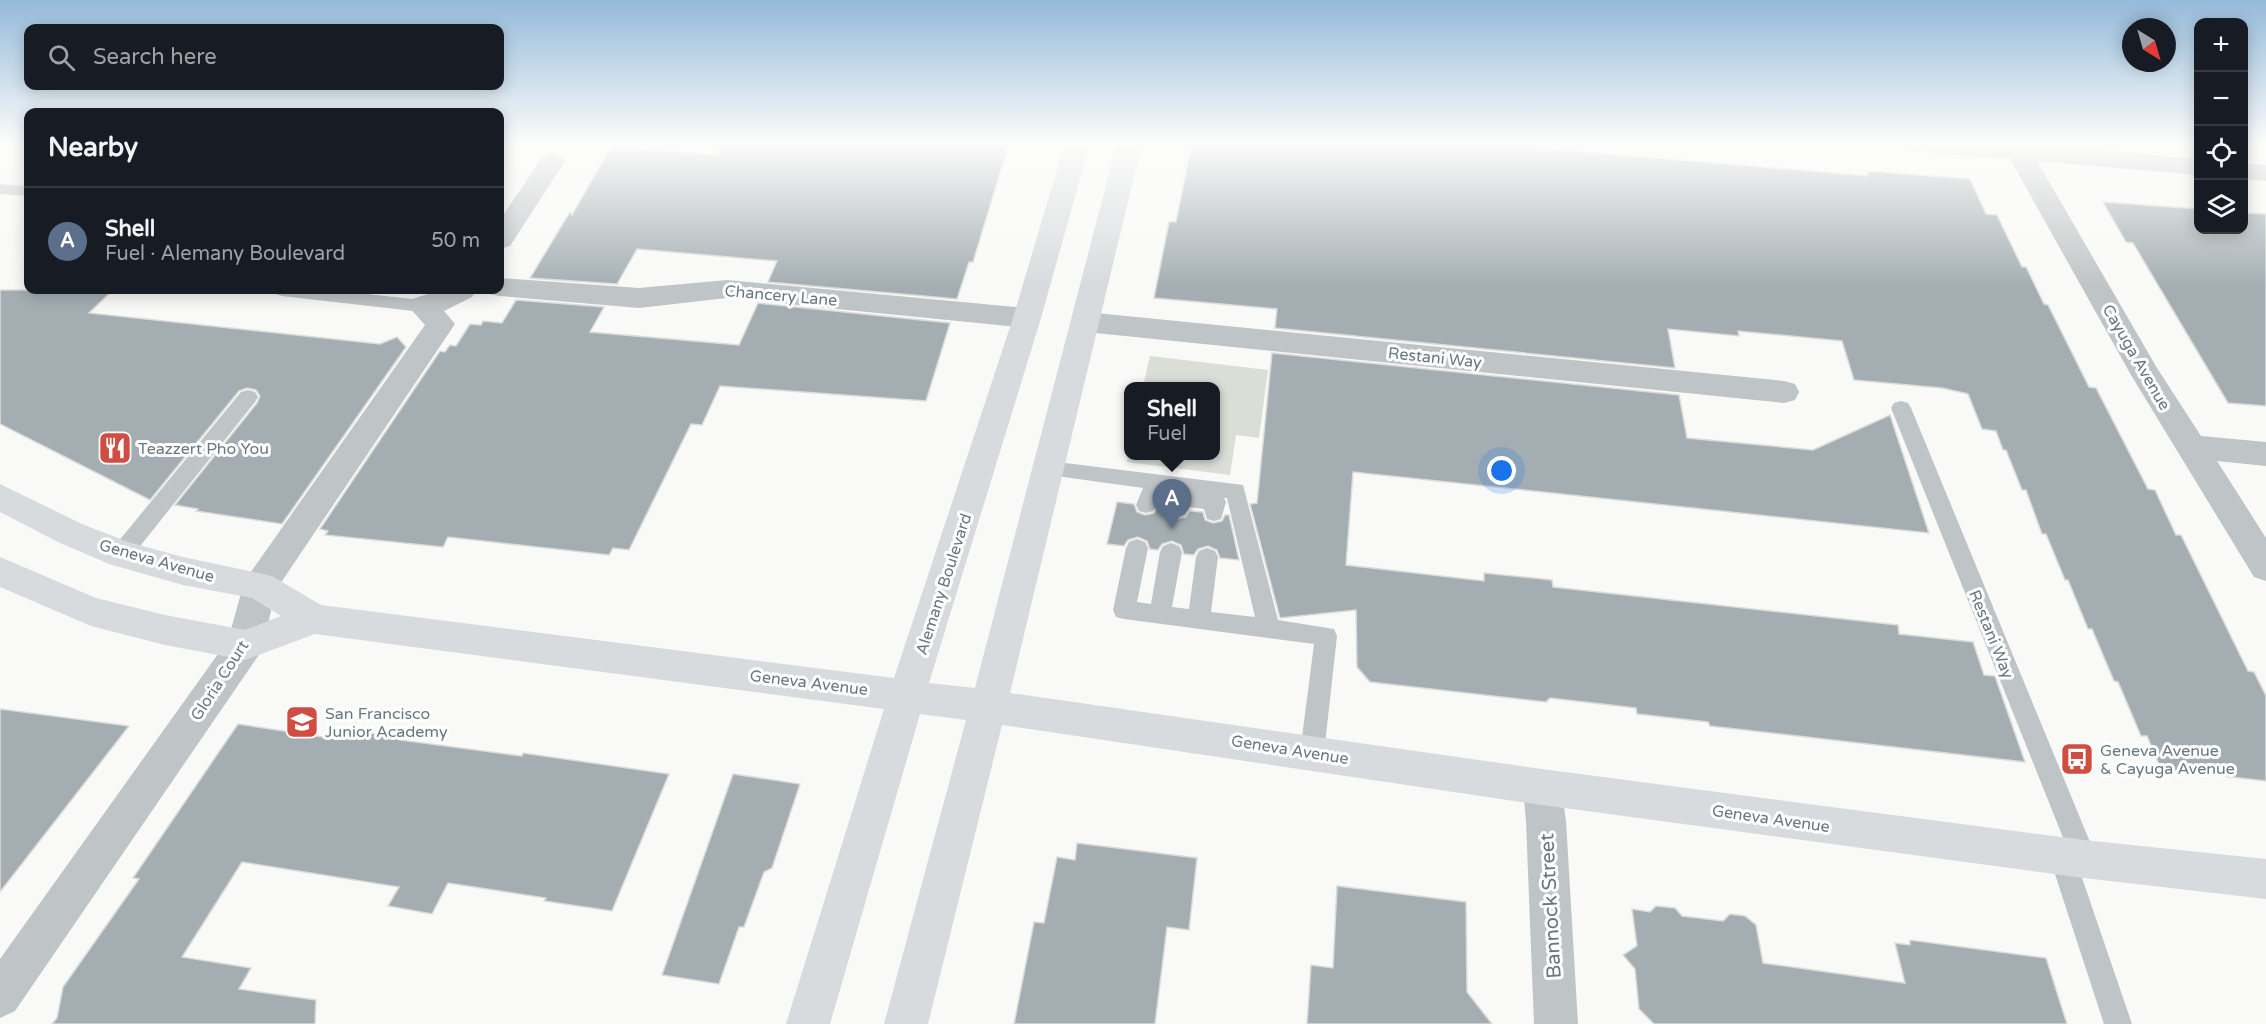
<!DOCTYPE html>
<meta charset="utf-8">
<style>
body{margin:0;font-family:"Varela Round",sans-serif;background:#20242c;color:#f1f3f6}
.controls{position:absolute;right:18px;top:18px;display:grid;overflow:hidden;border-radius:12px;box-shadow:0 3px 15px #0003}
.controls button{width:54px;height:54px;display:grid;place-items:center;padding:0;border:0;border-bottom:2px solid #363941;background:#171b24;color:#f1f3f6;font:30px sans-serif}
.compass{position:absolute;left:2122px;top:18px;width:54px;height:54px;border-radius:50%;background:#171b24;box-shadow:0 3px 15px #0003;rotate:143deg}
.you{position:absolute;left:1502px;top:471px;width:21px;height:21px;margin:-15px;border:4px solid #fff;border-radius:50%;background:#1a73e8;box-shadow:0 0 0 9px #1a73e833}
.badge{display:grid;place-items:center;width:39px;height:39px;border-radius:50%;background:#db2777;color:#fff;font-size:20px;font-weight:700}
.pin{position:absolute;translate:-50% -50px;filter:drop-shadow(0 2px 3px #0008)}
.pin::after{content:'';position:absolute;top:32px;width:21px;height:18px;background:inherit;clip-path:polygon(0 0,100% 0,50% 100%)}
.popup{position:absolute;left:1124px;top:382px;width:96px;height:78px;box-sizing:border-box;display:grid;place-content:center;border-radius:12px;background:#171b24;filter:drop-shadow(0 2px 4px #0005);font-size:20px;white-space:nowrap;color:#9ea1a6}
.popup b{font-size:22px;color:#f1f3f6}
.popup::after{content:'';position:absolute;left:50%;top:100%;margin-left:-12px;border:12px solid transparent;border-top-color:#171b24}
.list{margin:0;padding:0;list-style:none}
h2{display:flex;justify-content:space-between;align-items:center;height:78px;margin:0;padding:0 24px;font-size:26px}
h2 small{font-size:20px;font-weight:400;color:#9ea1a6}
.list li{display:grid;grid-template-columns:39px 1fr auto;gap:18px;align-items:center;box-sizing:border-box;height:108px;padding:0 24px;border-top:2px solid #363941}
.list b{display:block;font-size:22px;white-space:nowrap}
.list p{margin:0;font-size:20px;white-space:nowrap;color:#9ea1a6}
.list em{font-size:20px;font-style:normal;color:#9ea1a6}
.icon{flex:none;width:33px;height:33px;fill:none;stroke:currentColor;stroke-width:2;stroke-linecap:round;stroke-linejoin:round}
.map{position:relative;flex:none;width:2266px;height:1024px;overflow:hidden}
.search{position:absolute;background:#171b24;box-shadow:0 3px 15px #0003;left:24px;top:24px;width:480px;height:66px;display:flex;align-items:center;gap:15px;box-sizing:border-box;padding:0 21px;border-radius:12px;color:#9ea1a6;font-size:22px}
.panel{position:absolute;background:#171b24;box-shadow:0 3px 15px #0003;left:24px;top:108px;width:480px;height:186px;border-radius:12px}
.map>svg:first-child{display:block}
.green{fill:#daded7}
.building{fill:#a4aeb2;stroke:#dbdbda;stroke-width:1.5}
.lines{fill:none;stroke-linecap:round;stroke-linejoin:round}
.service{fill:#bfc4c6;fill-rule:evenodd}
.minor{fill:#bfc4c6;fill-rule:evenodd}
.primary{fill:#d7dbdd;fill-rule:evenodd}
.labels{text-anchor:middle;stroke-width:6;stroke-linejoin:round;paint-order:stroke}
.street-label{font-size:16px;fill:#67787f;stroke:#fff}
.poi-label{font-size:16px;fill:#67787f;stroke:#fff;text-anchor:start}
.near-street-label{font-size:20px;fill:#67787f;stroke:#fff}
</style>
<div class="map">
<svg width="2266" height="1024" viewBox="0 0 2266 1024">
<rect width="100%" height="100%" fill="#f9f9f7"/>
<polygon class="green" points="1150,356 1268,370 1259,438 1236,435 1230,475 1127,462 1128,454 1128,456 1216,456 1216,386 1143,386"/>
<g class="building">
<polygon points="719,143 1009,143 973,262 969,262 957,299 768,282 777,261 637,249 617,284 530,278 570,212 572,215 611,147 719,155"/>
<polygon points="1192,143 1481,143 1868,176 1867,171 1970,179 1986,214 1997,215 2022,267 2026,267 2044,304 2048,305 2089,387 2096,388 2148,489 2155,490 2176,535 2181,535 2248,671 2254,672 2266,696 2266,781 2161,769 2147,736 2141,736 2118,682 2114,681 2092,629 2088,629 2068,580 2065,580 2046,534 2042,534 2026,490 2022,490 2006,450 2003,450 1996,431 1982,429 1968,394 1942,388 1854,380 1842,341 1738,331 1739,336 1668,329 1675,368 1275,328 1277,309 1154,298 1169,222 1176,222"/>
<polygon points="2103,202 2199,209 2199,230 2244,230 2244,213 2266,214 2266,406 2228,403 2133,243 2126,242"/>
<polygon points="0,290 113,290 89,313 380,344 397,337 406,347 282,524 196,511 198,509 175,505 257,403 260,396 256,390 247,388 239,391 150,500 0,424"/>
<polygon points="516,300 604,307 590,332 739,345 758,303 950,323 926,401 720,386 702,425 691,424 629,550 613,548 609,555 448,537 443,547 325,535 328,531 320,529 440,351 445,352 450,345 456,346 470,324 481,325 483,321 502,323"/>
<polygon points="1272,353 1679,395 1687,438 1813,450 1890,415 1929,533 1353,472 1346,565 1484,581 1484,573 1552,580 1553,587 1898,625 1899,634 1973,642 1984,675 1995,676 2025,762 1710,726 1708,722 1637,714 1636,708 1550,698 1546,702 1370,682 1357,667 1356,610 1280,618 1250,504 1257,503"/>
<polygon points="1117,502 1134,504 1137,512 1145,515 1154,513 1158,507 1167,508 1169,516 1177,519 1186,517 1190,511 1203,512 1205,520 1213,523 1222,521 1225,515 1229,515 1239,560 1220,558 1217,550 1208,546 1198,549 1194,555 1184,554 1181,545 1172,541 1162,544 1158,550 1150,549 1147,541 1138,537 1128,540 1124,546 1107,544"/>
<polygon points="0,709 129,726 0,892"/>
<polygon points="238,724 336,739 342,729 402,737 400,740 522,756 523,753 669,774 612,911 544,901 546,898 448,883 432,914 388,906 399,887 242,862 182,957 251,968 239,989 316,1000 315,1024 52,1024 57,1018 63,987 139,879 133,878"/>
<polygon points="733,774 800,784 772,868 764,872 744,927 739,927 719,984 662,975"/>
<polygon points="1077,843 1197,858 1189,930 1167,927 1155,1024 1014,1024 1034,922 1044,923 1057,857 1075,860"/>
<polygon points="1337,886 1466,902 1467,992 1492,1024 1307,1024 1311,965 1333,968"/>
<polygon points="1656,906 1675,908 1682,916 1723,921 1730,914 1745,916 1756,925 1763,963 1905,983 1895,943 1910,945 1910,940 2046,958 2067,1024 1654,1024 1639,1009 1635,969 1623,955 1637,946 1632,909 1650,912"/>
</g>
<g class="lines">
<g class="service">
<polygon points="0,184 28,186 28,196 0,194"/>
<polygon points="273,290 330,290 422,300 428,302 431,306 428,310 422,312 282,296 276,294"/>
<polygon points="248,390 255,392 258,397 255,402 129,560 121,563 113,560 110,554 113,548 241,392"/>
<polygon points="1901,401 1908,403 1911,408 2097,859 2093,868 2084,871 2079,869 2132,1024 2104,1024 2049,856 2053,847 2062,844 2066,845 1891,408 1894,403"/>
<polygon points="1049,461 1243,485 1278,620 1334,629 1337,636 1324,753 1321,761 1312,764 1303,761 1300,753 1314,644 1124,619 1116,617 1113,610 1126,548 1129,542 1137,539 1145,542 1148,548 1137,602 1151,604 1160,552 1163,546 1171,543 1179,546 1182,552 1172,607 1189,609 1196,557 1199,551 1207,548 1215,551 1218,557 1211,612 1255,617 1227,498 1224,498 1226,502 1221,519 1214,521 1207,519 1204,509 1189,507 1185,515 1178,517 1171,515 1168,504 1157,503 1153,511 1146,513 1139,511 1136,505 1143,488 1042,474 1039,469 1042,464"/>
</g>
<g class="minor">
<polygon points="1899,143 2027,143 2198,159 2198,175 2037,161 2157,368 2201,436 2266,442 2266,466 2217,461 2266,538 2266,581 2254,577 2131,375 2010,159 1911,151 1902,148"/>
<polygon points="552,153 561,156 565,161 510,246 500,249 500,220 543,156"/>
<polygon points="2244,163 2266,165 2266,181 2244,179"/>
<polygon points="500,278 639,288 727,280 1027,308 1037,311 1041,318 1037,325 1027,328 727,298 639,308 500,296 490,294 487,290 500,290"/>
<polygon points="441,290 476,290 472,297 444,311 455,324 276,590 263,645 258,656 15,1011 0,1018 0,959 228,640 243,586 248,576 425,325 408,306 412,299"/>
<polygon points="1086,312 1784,381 1795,384 1799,392 1795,400 1784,403 1086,332 1076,329 1072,322 1076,315"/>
<polygon points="1542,769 1556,774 1561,787 1566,821 1578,1024 1534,1024 1526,821 1523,787 1528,774"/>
</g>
<polygon class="primary" points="1065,143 1090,143 1041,318 929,683 975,688 1117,143 1142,143 1010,693 1542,769 2084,840 2266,859 2266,899 2084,878 1542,805 1002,725 928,1024 884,1024 966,720 920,714 830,1024 786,1024 884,709 315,634 245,660 165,645 91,626 0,587 0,557 96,598 165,615 245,630 281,616 252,598 183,585 109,564 58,542 0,512 0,484 82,524 128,542 183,557 272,576 321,605 894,678 1013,318"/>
</g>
<linearGradient id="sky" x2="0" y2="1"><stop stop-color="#94bada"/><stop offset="0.5" stop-color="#fcfcfb"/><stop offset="1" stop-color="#fcfcfb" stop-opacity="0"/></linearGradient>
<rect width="2266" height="287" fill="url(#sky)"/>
<defs>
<symbol id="restaurant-square" viewBox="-11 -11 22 22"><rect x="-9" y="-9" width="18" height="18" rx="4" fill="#d04d41" stroke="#fff"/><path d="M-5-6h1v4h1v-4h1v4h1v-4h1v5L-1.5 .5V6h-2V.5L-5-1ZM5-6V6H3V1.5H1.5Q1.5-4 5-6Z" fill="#fff"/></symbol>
<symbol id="school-square" viewBox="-11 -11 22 22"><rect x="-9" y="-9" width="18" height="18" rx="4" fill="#d04d41" stroke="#fff"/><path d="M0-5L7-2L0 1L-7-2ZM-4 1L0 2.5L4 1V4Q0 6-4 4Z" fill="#fff"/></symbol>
<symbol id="bus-square" viewBox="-11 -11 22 22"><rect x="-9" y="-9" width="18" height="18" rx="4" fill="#d04d41" stroke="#fff"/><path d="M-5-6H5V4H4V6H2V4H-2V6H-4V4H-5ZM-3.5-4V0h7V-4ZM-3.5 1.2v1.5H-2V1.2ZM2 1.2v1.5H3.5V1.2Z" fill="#fff"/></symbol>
</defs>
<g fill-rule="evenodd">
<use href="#restaurant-square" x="96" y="429" width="38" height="38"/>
<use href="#school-square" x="283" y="703" width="38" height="38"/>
<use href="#bus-square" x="2058" y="740" width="38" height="38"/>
</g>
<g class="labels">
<g class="street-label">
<text transform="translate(781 295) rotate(5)" y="6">Chancery Lane</text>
<text transform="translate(1435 357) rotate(6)" y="6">Restani Way</text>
<text transform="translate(2137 357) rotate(60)" y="6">Cayuga Avenue</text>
<text transform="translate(157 560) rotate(16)" y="6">Geneva Avenue</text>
<text transform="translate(943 584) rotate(-72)" y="6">Alemany Boulevard</text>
<text transform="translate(1992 634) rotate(68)" y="6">Restani Way</text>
<text transform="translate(219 680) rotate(-57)" y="6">Gloria Court</text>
<text transform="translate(809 682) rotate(7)" y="6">Geneva Avenue</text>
<text transform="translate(1290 749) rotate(9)" y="6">Geneva Avenue</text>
<text transform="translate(1771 818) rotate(8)" y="6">Geneva Avenue</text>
</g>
<g class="poi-label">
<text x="138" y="454">Teazzert Pho You</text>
<text x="325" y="719">San Francisco<tspan x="325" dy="18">Junior Academy</tspan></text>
<text x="2100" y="756">Geneva Avenue<tspan x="2100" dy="18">&amp; Cayuga Avenue</tspan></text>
</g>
<g class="near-street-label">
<text transform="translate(1550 906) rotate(-93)" y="7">Bannock Street</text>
</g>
</g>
</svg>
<div class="controls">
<button>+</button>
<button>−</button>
<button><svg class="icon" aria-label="locate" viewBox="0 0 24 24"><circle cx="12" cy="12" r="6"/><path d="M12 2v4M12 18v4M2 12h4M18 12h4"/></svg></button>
<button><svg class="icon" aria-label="layers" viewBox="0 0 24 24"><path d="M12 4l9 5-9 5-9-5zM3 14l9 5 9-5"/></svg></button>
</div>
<svg class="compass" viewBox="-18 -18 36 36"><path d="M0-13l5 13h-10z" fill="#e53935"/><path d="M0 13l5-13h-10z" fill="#9ea1a6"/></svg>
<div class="you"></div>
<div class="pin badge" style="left:1172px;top:529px;background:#5c6f8a">A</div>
<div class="popup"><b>Shell</b>Fuel</div>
<div class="search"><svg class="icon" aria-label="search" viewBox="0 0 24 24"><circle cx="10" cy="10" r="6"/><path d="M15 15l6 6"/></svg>Search here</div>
<section class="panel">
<h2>Nearby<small></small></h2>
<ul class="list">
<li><span class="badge" style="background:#5c6f8a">A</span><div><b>Shell</b><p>Fuel · Alemany Boulevard</p></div><em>50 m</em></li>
</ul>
</section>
</div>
